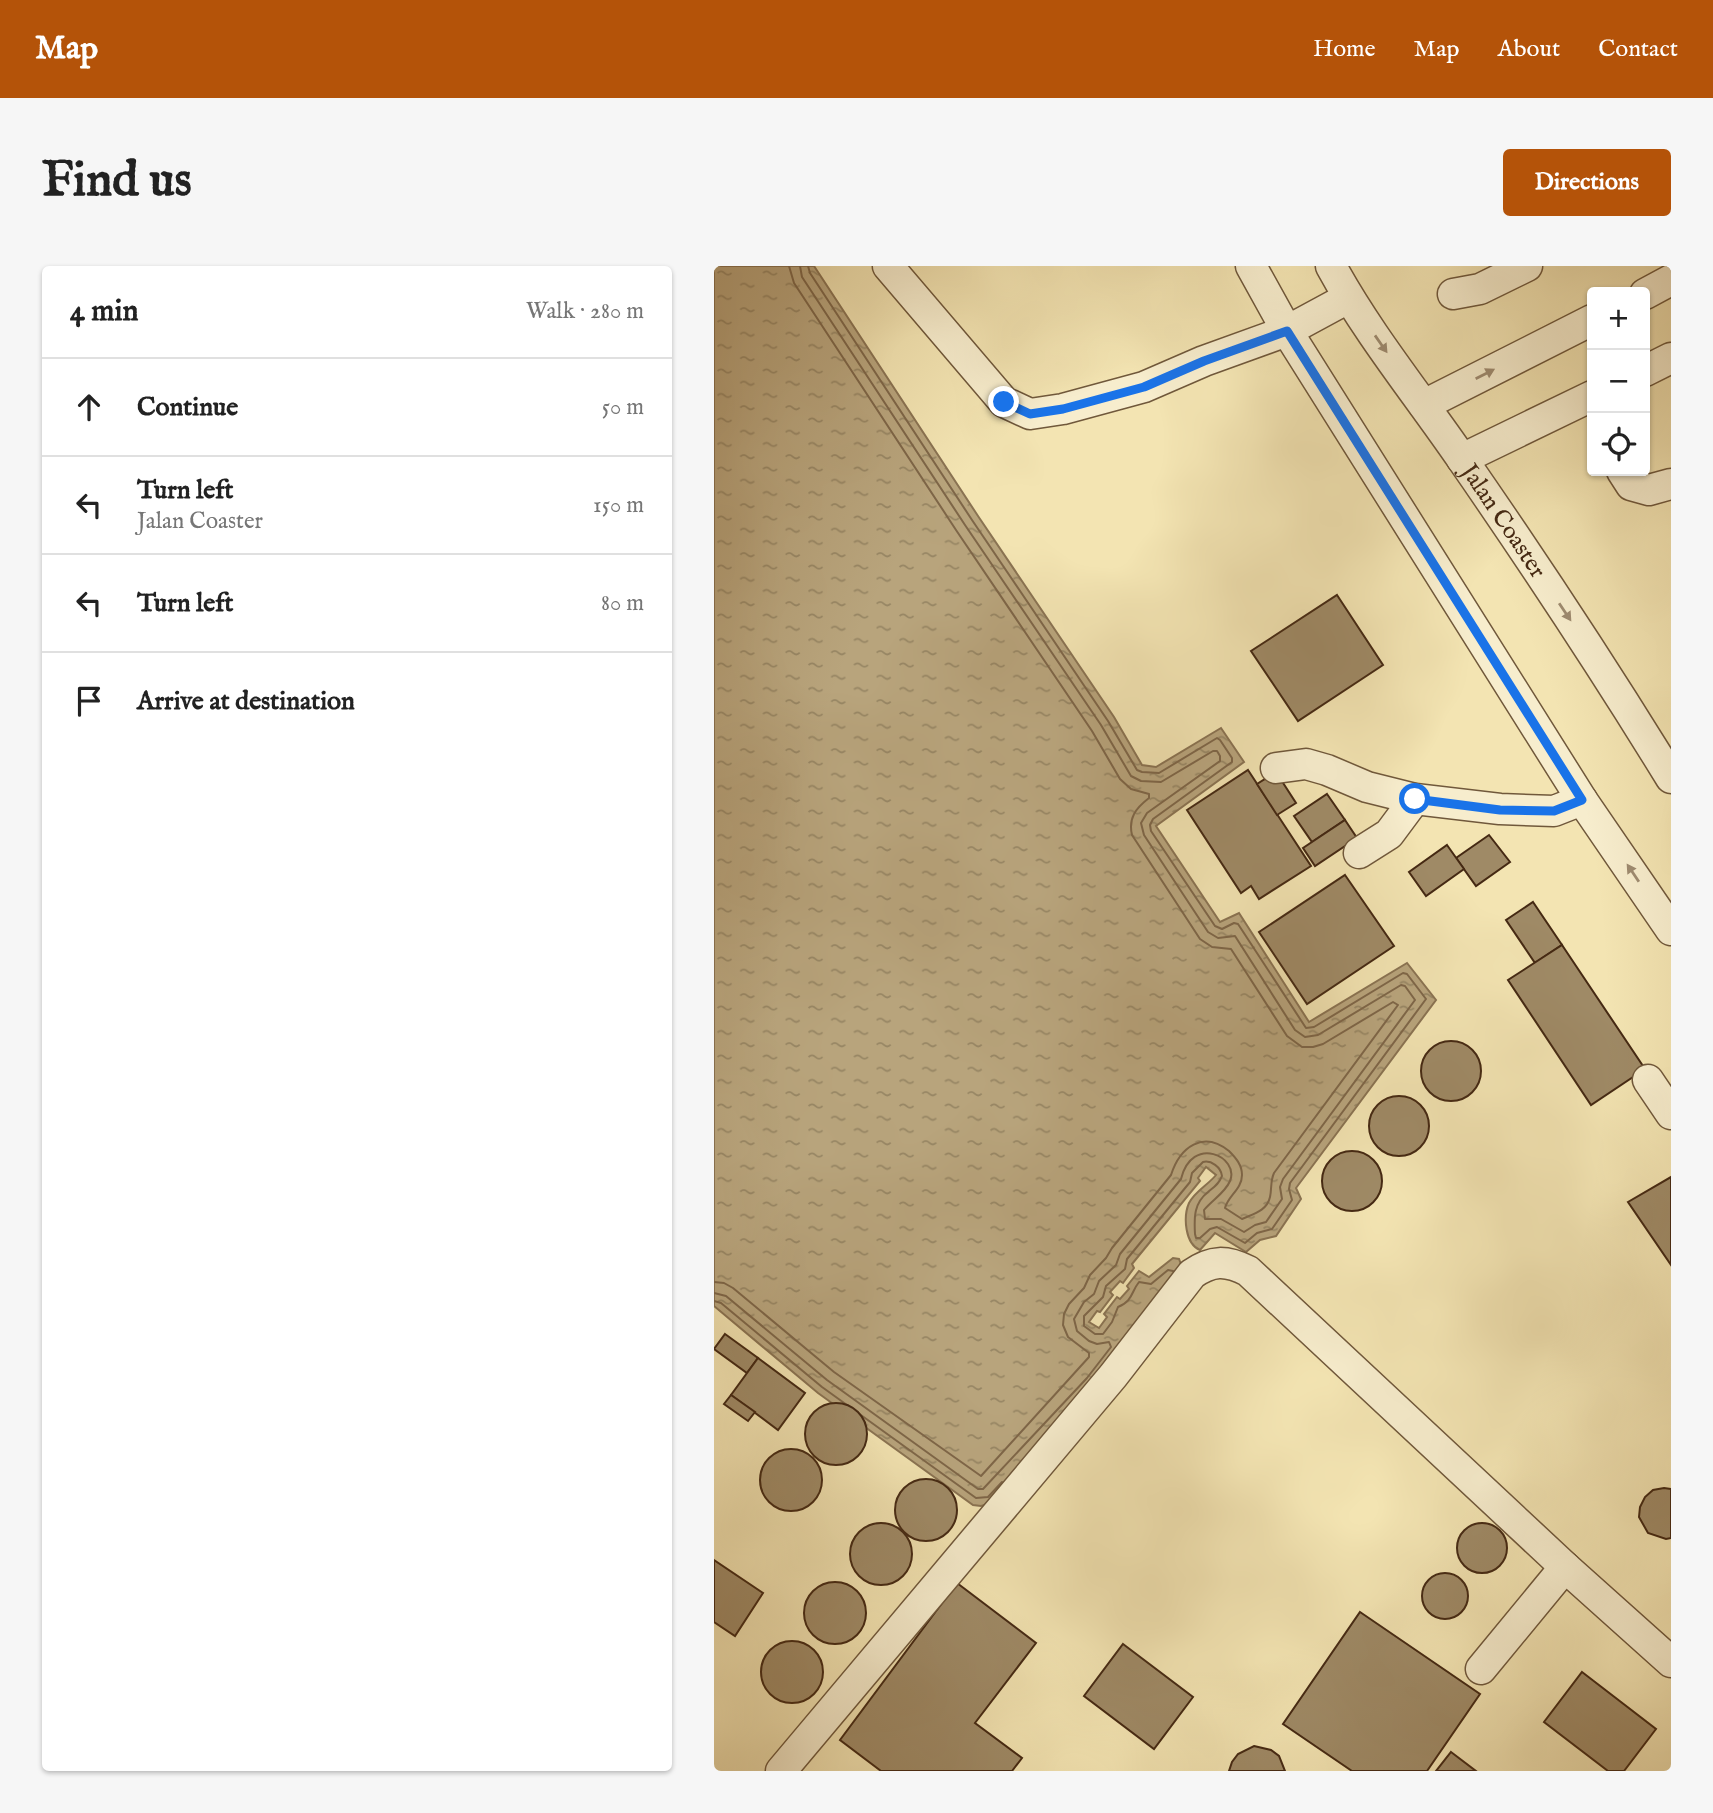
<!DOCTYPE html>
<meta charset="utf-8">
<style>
body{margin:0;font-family:"IM FELL English",serif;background:#f6f6f6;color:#222}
.controls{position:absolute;right:21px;top:21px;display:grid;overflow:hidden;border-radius:7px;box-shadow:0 2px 5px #0004}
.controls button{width:63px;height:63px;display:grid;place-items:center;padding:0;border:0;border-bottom:2px solid #e0e0e0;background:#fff;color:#222;font:35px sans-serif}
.stop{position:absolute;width:21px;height:21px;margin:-16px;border:5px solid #1a73e8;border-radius:50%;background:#fff}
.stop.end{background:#1a73e8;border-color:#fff;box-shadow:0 2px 7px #0008}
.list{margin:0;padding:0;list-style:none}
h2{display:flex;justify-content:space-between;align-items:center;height:91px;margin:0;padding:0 28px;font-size:30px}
h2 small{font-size:23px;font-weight:400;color:#767676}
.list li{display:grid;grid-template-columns:46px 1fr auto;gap:21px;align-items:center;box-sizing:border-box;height:98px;padding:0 28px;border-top:2px solid #e0e0e0}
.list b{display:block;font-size:26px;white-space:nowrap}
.list p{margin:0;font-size:23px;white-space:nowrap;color:#767676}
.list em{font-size:23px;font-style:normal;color:#767676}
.icon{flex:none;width:38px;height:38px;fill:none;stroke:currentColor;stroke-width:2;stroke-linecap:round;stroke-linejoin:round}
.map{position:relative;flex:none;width:957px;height:1505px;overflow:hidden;border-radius:7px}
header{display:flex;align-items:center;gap:42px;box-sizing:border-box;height:98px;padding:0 35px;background:#b45309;color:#fff}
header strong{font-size:33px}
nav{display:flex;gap:38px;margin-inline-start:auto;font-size:24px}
.intro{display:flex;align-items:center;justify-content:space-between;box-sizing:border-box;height:168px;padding:0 42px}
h1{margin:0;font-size:49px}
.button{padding:18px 32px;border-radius:7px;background:#b45309;color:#fff;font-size:24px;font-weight:700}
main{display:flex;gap:42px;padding:0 42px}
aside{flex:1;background:#fff;border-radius:7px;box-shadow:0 2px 5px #0004}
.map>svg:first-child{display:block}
.water{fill:url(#water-ripples);stroke:#8a7352;stroke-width:2}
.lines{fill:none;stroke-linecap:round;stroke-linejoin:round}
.shore{stroke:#7e6648;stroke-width:2}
.building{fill:#9f8a66;stroke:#452913;stroke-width:2}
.minor-casing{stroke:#70583b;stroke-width:33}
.minor{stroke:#f7edcd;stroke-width:30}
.oneway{fill:#9e8b70}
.route{stroke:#1a73e8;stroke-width:9}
.labels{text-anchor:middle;stroke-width:6;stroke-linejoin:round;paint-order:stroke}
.street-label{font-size:24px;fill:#452913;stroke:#f7edcd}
</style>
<header>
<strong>Map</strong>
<nav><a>Home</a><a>Map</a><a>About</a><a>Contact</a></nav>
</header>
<div class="intro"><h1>Find us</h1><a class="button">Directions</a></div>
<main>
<aside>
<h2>4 min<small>Walk · 280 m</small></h2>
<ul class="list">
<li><svg class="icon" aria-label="ahead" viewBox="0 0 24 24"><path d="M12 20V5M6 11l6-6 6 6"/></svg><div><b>Continue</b></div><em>50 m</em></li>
<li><svg class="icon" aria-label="left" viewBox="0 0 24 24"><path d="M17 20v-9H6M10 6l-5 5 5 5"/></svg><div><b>Turn left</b><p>Jalan Coaster</p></div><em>150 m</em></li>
<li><svg class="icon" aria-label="left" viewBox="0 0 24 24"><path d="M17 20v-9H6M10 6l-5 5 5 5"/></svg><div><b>Turn left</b></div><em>80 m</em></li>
<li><svg class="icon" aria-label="arrive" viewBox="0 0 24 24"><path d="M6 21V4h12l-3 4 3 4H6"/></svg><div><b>Arrive at destination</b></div></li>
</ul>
</aside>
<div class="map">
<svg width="957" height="1505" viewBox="0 0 957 1505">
<defs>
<pattern id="water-ripples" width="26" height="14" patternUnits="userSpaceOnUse" patternTransform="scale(1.75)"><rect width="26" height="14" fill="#b8a47c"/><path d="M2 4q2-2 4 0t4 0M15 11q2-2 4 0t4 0" fill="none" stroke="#978664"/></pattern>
</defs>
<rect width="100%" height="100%" fill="#f3e4b2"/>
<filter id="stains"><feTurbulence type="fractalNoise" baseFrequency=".00286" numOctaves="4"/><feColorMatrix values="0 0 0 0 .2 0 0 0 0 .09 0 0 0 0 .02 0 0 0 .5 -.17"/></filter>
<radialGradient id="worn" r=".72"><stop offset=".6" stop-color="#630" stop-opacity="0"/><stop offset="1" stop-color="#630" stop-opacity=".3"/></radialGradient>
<path class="water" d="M0 0H100L264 250 400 451 428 499 442 501 507 462 530 496 442 560 506 656 525 647 595 756 693 697 722 734 582 922 587 933 562 970 546 974 532 986 501 967 486 984C471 978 469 951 475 937 481 925 494 919 502 909L492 901 484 912 486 915 418 998 420 1002 409 1017 406 1015 396 1026 399 1029 386 1046 383 1045 375 1056 385 1062 393 1051 390 1048 403 1031 406 1033 415 1023 413 1020 425 1005 435 1011 459 992 465 993 468 1001 277 1237 267 1240 259 1239 104 1127 0 1040Z"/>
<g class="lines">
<g class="shore">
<path d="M94 0 96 7 258 254 394 455 423 504 428 506 445 507 503 472 506 474 518 492V496L439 553 436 559 437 565 501 660 508 663 520 657 524 658 592 762 600 761 689 707 693 708 712 733 576 917 575 923 578 934 558 963 543 967 531 977 503 961 496 963 486 972H482L481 968C480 951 480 937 494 926 500 921 505 918 508 910 507 901 497 894 489 896L478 907 476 916 413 993 411 1003 392 1020 389 1031 370 1050V1060L381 1068H389L398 1056 404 1041C419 1035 417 1026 425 1016L437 1018 454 1004 459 1005"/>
<path d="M0 1016 10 1017 19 1022 120 1106 267 1210 375 1091V1087L354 1071 349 1059 350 1048 355 1038 370 1022 376 1009 392 992 398 982 457 909C466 881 489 864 515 885 522 892 528 899 528 909 528 923 514 930 511 942L528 953C539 948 553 945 556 931 558 922 556 916 560 907L684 739 679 736 609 778 599 781H588L573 770 517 683 498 681 486 673 418 569C414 552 422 542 435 532V528L417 523 406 513 378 465 242 264 80 17 75 0"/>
<path d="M0 1027 12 1030 113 1114 264 1223H269L373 1112 397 1081 395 1076 383 1078 375 1075 363 1065 360 1053 370 1036 380 1028 385 1015 402 999 406 988 467 913C478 868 526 891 516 915 511 927 498 934 490 944L491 953H507L530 966 541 959 552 956 568 933 566 921 569 913 701 734 691 720 687 719 604 769 591 771 581 764 521 670 504 672 494 666 430 569 427 557 433 547 506 495V490L503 485H499L447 516 427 515 417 510 387 459 251 259 88 11 86 0"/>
<polyline points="0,1035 7,1037 108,1121 262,1232 274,1231 288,1216"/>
</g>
</g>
<g class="building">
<polygon points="623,329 669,399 584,455 537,385"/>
<polygon points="534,504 597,600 545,633 537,620 527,627 473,544"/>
<polygon points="562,506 582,537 563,549 543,518"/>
<polygon points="613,528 631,554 598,576 580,550"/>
<polygon points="631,554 643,572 601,600 589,582"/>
<polygon points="775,569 796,596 762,620 742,592"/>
<polygon points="733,579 750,603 712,630 695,606"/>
<polygon points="631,609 680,680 593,738 545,666"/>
<polygon points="819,636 848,679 821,697 792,654"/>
<polygon points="848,679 931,803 877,839 794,714"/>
<circle cx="737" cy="805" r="30"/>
<circle cx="685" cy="860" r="30"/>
<circle cx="638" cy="915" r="30"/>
<polygon points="957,911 957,999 914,936"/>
<polygon points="11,1068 44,1092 33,1107 0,1083"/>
<polygon points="44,1092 91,1127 64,1164 17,1129"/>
<polygon points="17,1129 41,1146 34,1155 10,1138"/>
<circle cx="122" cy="1168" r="31"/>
<circle cx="77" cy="1214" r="31"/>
<circle cx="212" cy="1244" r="31"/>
<polygon points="950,1222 957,1223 957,1272 952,1273 934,1267 925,1251 926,1241 931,1231 939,1224"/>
<circle cx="167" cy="1288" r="31"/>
<circle cx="768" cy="1282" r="25"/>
<polygon points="0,1294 49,1327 21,1370 0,1356"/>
<circle cx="731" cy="1330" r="23"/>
<circle cx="121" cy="1347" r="31"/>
<polygon points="243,1317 322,1377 261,1457 308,1492 298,1505 167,1505 126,1474"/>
<polygon points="646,1346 766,1428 713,1505 638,1505 569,1458"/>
<circle cx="78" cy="1406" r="31"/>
<polygon points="409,1378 479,1431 440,1483 370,1430"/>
<polygon points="868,1406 942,1463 910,1505 894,1505 830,1456"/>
<polygon points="540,1480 557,1484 565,1490 571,1505 515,1505 518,1496 524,1488"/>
<polygon points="737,1486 762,1505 722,1505"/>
</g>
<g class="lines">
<defs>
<g id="minor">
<polyline points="174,0 290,136 316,148 349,143 430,121 490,95 573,65 634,32"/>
<polyline points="537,0 573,65 868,534 957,664"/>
<path id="s1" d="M617 0C654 68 704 129 748 193 820 297 890 403 957 512"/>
<polyline points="739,28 766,23 813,0"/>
<polyline points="931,28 957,14"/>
<polyline points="931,105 957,92"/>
<polyline points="710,139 878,54"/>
<polyline points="748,193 878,130"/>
<polyline points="908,205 917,219 935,224 957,218"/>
<polyline points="562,502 592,498 613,504 653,521 701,533 786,543 840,545 868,534"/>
<polyline points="645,587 675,568 701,533"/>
<polyline points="934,814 957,848"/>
<polyline points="767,1403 851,1301"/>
<path d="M67 1505 399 1110 478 1008C498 994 512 994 534 1005L851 1301 957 1396"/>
</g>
</defs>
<use href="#minor" class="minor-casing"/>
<use href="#minor" class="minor"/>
</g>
<defs><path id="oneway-solid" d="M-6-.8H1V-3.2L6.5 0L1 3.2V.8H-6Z" transform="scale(1.75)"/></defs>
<g class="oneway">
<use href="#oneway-solid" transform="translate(667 78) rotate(55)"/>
<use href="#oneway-solid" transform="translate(771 108) rotate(-27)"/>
<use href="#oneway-solid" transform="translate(851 346) rotate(56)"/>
<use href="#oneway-solid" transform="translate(919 607) rotate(-124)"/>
</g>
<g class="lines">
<polyline class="route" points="290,136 316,148 349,143 430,121 490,95 573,65 868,534 840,545 786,544 701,533"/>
</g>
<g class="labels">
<g class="street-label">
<text dy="8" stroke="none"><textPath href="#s1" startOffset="308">Jalan Coaster</textPath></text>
</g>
</g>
<rect width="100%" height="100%" filter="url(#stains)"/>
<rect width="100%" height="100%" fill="url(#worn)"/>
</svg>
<div class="controls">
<button>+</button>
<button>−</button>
<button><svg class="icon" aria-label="locate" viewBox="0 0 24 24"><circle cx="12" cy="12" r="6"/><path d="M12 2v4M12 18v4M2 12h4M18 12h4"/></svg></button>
</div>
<div class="stop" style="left:701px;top:533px"></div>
<div class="stop end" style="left:290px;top:136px"></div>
</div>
</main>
